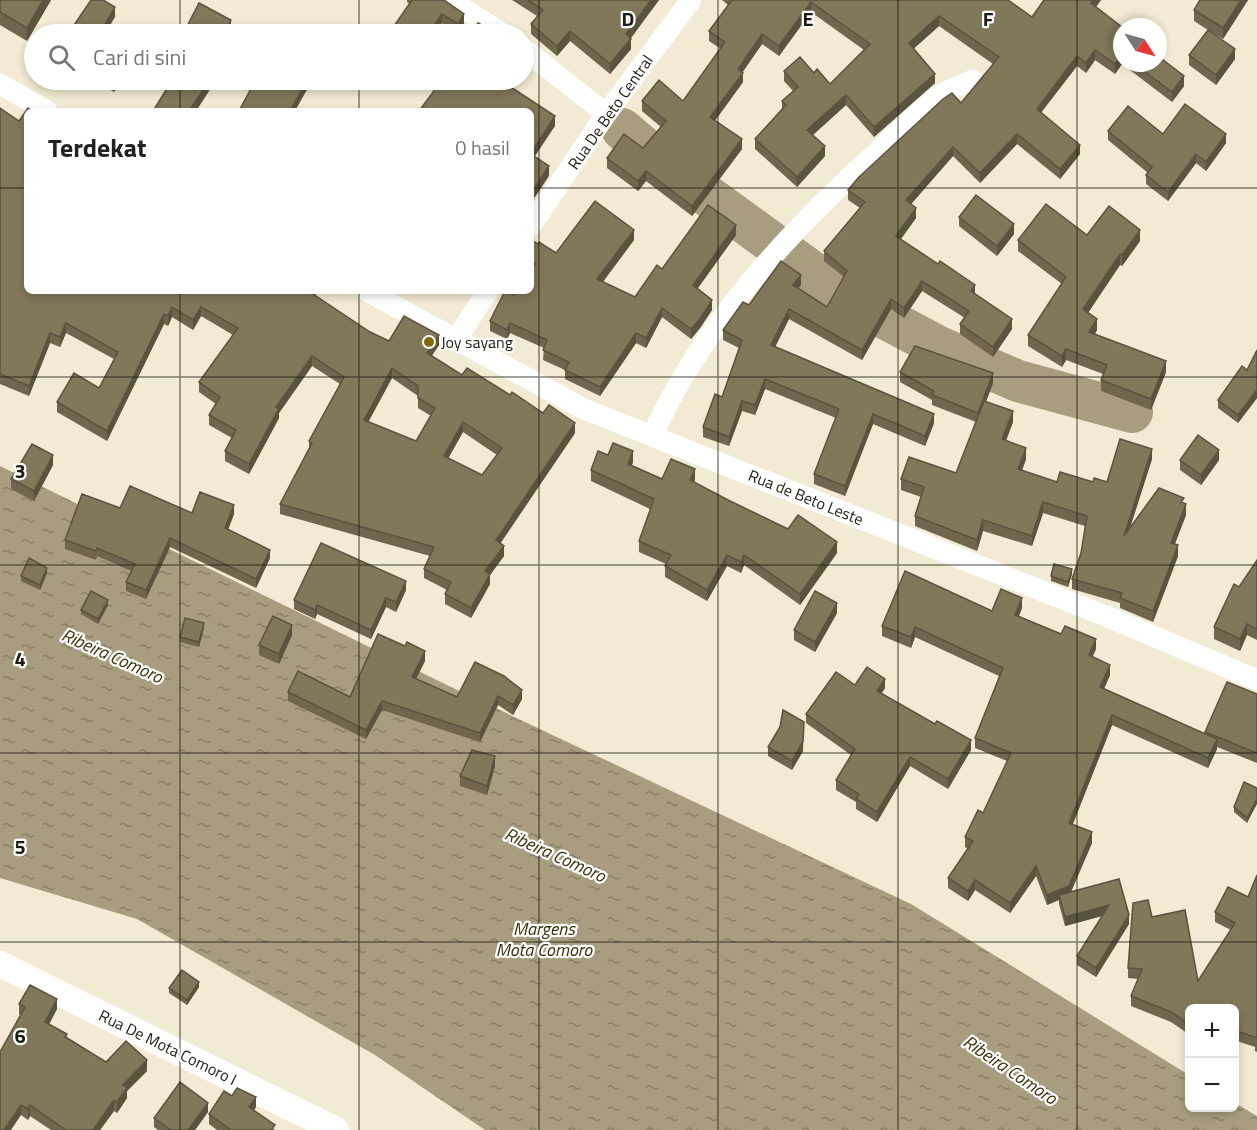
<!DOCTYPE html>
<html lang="id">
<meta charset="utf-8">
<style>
body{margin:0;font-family:"Titillium Web",sans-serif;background:#f2f2f2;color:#222}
.controls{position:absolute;right:18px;bottom:18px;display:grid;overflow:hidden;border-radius:9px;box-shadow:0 3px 9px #0003}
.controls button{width:54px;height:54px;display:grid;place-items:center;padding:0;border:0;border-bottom:2px solid #e0e0e0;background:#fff;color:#222;font:30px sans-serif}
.compass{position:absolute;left:1113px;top:18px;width:54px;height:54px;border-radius:50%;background:#fff;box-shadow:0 3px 9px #0003;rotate:126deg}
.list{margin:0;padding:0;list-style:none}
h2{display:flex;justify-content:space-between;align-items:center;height:78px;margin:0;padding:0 24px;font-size:26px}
h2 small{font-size:20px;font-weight:400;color:#767676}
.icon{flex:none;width:33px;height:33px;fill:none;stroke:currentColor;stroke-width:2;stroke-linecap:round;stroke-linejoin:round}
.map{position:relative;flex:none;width:1257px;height:1130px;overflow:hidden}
.search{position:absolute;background:#fff;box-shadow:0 3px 9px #0003;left:24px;top:24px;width:510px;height:66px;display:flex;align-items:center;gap:15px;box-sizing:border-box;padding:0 21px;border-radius:33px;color:#767676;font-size:22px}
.panel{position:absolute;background:#fff;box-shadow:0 3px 9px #0003;left:24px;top:108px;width:510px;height:186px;border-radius:9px}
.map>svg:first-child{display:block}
.water{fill:url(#water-ripples)}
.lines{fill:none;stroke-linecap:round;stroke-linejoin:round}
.river{stroke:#a89e7f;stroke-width:42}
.minor{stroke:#fff;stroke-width:21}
.tertiary{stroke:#fff;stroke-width:26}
.wall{fill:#6f664d;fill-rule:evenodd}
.shaded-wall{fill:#5a533e}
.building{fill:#817759;stroke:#5a533e;stroke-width:1.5;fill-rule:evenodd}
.grid{fill:none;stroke:#1e1b12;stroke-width:1.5;stroke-opacity:0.55}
.poi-dot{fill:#826800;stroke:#fff;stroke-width:2}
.labels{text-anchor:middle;stroke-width:4.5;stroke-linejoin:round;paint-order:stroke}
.street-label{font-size:16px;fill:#1e1b12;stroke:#fff}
.poi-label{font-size:16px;fill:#1e1b12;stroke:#fff;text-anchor:start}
.water-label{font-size:18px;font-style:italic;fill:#3c2f04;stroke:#fff}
.grid-label{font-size:20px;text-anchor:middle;font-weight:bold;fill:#1e1b12;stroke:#fff;stroke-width:4.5;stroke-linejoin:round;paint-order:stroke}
</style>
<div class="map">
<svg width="1257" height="1130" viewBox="0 0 1257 1130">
<defs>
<pattern id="water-ripples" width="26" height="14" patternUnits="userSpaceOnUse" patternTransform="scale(1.5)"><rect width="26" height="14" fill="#a89e7f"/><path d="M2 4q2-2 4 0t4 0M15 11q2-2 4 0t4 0" fill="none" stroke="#888067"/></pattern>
</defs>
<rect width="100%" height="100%" fill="#f2ead2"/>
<polygon class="water" points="0,466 451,687 911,904 1189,1075 1190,1108 1234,1108 1235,1103 1257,1116 1257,1130 485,1130 375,1055 137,919 0,878"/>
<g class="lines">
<polyline class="river" points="622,129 661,162 837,290 877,314 939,347 1018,381 1132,412"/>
<g class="minor">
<polyline points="450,0 503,34"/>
<polyline points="524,49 606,114"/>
<polyline points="0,84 47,111"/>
<polyline points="531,226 606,114 691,0"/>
<polyline points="367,291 584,409 1108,617 1257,680"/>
<polyline points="455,341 488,291"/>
<path d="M652 436C702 326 787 233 876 153 895 136 923 105 944 93 953 88 964 84 973 80"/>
</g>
<polyline class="tertiary" points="0,964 336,1130"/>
</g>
<g class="wall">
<polygon points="0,0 51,0 27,41 0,25"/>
<polygon points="407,0 444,0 464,24 458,34 442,23 434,34 394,34 394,26 410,4 407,2"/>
<polygon points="512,0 659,0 630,38 631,49 610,74 570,41 557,56 531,34 531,24 537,16"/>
<polygon points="722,0 1008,0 1032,17 1044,0 1101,0 1096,7 1122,27 1122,63 1158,63 1184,86 1172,102 1122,64 1115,74 1095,60 1086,73 1077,66 1041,112 1080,154 1060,179 1017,144 980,183 953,156 911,204 916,218 900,240 975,294 1012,329 993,357 960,334 960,324 965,318 922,291 904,318 891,309 862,360 789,319 775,347 934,423 925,446 873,424 845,496 814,484 814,474 836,418 765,389 755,415 742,411 729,446 703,437 703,427 722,397 739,348 723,340 723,330 749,305 801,285 798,288 827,307 844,277 824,261 824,251 860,208 848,200 848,190 961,103 993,64 939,26 914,48 935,83 874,137 846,105 813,135 825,156 797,187 755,149 755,139 782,109 782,101 793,91 784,81 784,71 814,73 830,84 864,50 811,12 779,56 762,44 742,72 743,82 715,121 742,149 692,216 646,181 638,191 607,168 607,158 643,148 661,127 642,111 642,101 683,101 721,49 709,41 709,31 728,5"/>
<polygon points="1200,0 1248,0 1223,39 1211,32 1235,59 1216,85 1189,65 1189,55 1208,30 1194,21 1194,10"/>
<polygon points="94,80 122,80 114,92"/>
<polygon points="153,80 216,80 196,111 153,111 167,89"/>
<polygon points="233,80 309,80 309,86 251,89"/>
<path d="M0 108 27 291H318L315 295 370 332 389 341 439 345 431 356 462 375 510 395 575 433 500 543 504 556 490 575V584L471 618 445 604V594L447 590 424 578V569L430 556 280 514V504L309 450V441L340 384 312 366 279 413V418L249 474 225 461V451L232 438 209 425V415L216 404 199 392V382L233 335 201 316 193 330 172 317 168 326 164 324 107 441 57 412V402L99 388 114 359 66 333 60 347 50 343 29 396 0 384ZM392 378 418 396V408L431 416 416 441 368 422ZM463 432 497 455 482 475 448 458Z"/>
<polygon points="1108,131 1163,134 1226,143 1206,171 1196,163 1168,201 1146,184 1146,175 1148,173 1108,140"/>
<polygon points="959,217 1014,234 997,256 959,226"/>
<polygon points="736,235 697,289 712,310 700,328 691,339 662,317 646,348 636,343 600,396 565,379 565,370 543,360 544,348 510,333 507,339 490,331 490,321 514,295 531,291 531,240 538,244 556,253 634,240 603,282 635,297 662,269"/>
<polygon points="1087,235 1140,241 1122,266 1120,265 1088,313 1097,330 1095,334 1166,372 1151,410 1101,391 1101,380 1103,374 1066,360 1062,367 1028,346 1028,335 1062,284 1018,251 1018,240"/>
<polygon points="1257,350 1257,398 1238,423 1218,408 1218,400 1247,370"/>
<polygon points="900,372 993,383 986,401 1013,422 1006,441 1026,459 1022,471 1057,482 1107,482 1152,459 1130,528 1184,503 1186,515 1175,544 1178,556 1153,622 1120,608 1120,603 1072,589 1072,579 1081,553 1085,526 1043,513 1032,546 983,531 977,551 915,526 915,516 921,497 901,490 901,479 956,473 976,422 932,405 932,400 900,382"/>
<polygon points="608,455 633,462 632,465 662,479 695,480 694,482 728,500 837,553 800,605 744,565 741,573 727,566 707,601 665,577 665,566 666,564 639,552 639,541 650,509 591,481 591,470"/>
<polygon points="1180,460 1219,460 1201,485 1180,470"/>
<polygon points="53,465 34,501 11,489 11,479"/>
<polygon points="120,508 192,513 234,514 228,530 270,558 256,588 170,547 146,599 126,591 126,582 131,571 97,556 96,560 65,549 65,540"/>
<polygon points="1257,560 1257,640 1247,635 1240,651 1214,639 1214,627 1239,587"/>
<polygon points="47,573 40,590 21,581 21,576"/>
<polygon points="1072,574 1068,587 1051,581 1051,576"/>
<polygon points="406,590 396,612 386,607 371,639 317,614 315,619 294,609 294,600"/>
<polygon points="108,605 98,624 81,614 81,610"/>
<polygon points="1022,608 1019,616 1096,649 1092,657 1110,675 1104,689 1205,734 1205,732 1257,694 1257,763 1217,747 1217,749 1208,768 1112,725 1073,824 1092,843 1071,892 1129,924 1096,977 1077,965 1077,956 1102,916 1065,926 1059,904 1059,900 1047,905 1036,876 1010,913 975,890 968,901 948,888 948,878 968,849 965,847 965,837 983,813 1007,761 975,748 975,738 999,676 915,637 911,648 882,636 882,626 992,611"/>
<polygon points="837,613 815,652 794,640 794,630"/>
<polygon points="204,628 199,647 180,642 180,637"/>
<polygon points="292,635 279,664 259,655 259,645"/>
<polygon points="425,661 416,679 457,697 475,662 522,699 513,715 498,705 480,742 382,710 366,739 288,701 288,692 350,697"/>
<polygon points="855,685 885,688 882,693 971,750 948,789 910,766 877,822 856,809 856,802 836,790 836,780 851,755 806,723 806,714"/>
<polygon points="780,727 803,751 792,770 768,756 768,747"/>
<polygon points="495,766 487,795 460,786 460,776"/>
<polygon points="1257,788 1247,823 1234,812 1234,807"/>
<polygon points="1257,875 1257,1052 1255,1051 1255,1047 1234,1040 1234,1008 1190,1008 1190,1035 1171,1022 1131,1006 1131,996 1138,979 1128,978 1128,968 1152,917 1198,981 1231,930 1215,922 1215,912 1248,897"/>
<polygon points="199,987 187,1005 169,993 169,988"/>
<polygon points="19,1004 57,1009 49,1024 67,1037 106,1062 147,1071 127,1091 127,1098 117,1113 114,1111 100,1130 51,1130 30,1116 28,1120 21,1115 20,1015 19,1014"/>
<polygon points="232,1096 256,1107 254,1110 275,1130 217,1130 209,1124 209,1114"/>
<polygon points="208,1112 195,1130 158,1130 154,1127 154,1118"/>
</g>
<g class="shaded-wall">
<polygon points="43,0 51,0 27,41 27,28"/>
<polygon points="651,0 659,0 626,45 626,34"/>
<polygon points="1093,0 1101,0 1091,13 1091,3"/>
<polygon points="1241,0 1248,0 1223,39 1223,28"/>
<polygon points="811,2 811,12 779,56 779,46"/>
<polygon points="115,7 115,17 105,34 105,24"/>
<polygon points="442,14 442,23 434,34 428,34"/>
<polygon points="464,14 464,24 458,34 458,24"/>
<polygon points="939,16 939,26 909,53 909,43"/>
<polygon points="231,20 231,30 229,34 225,32"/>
<polygon points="570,31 570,41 557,56 557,46"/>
<polygon points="762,34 762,44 738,79 738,69"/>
<polygon points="631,39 631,49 610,74 610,64"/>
<polygon points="1235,49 1235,59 1216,85 1216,75"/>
<polygon points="1095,50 1095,60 1086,73 1086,63"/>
<polygon points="1122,54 1122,64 1115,74 1115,64"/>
<polygon points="1077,56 1077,66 1037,118 1037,109"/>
<polygon points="743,73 743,82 710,127 710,117"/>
<polygon points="935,74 935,83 874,137 874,127"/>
<polygon points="1184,76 1184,86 1172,102 1172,92"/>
<polygon points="116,80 122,80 114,92 114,82"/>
<polygon points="210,80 216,80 196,111 189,111"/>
<polygon points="307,80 309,80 309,86 295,111 290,111"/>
<polygon points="846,95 846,105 807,140 807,130"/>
<polygon points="555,116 555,126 531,162 531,153"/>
<polygon points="1017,134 1017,144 980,183 980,173"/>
<polygon points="1226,134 1226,143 1206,171 1206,162"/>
<polygon points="742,139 742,149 692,216 692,206"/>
<polygon points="1080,145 1080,154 1060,179 1060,169"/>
<polygon points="825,146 825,156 797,187 797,177"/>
<polygon points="953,147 953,156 906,210 906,200"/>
<polygon points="1196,154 1196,163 1168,201 1168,192"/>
<polygon points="549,166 549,176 531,203 531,193"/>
<polygon points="646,171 646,181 638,191 638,181"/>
<polygon points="916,208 916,218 896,246 896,236"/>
<polygon points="1014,224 1014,234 997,256 997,246"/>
<polygon points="736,225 736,235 693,295 693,285"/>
<polygon points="634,230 634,240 597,289 597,279"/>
<polygon points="1140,230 1140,241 1122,266 1122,255"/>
<polygon points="1120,254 1120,265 1083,320 1083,309"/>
<polygon points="801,275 801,285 793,295 793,285"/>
<polygon points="922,281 922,291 904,318 904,308"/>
<polygon points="975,285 975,294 971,291"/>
<polygon points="311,291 318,291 310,302 310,292"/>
<polygon points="891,299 891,309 862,360 862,350"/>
<polygon points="712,300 712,310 700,328 691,339 691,329"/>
<polygon points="172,307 172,317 168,326 168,316"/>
<polygon points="201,307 201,316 193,330 193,320"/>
<polygon points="662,308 662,317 646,348 646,338"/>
<polygon points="789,309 789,319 771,355 771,345"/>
<polygon points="164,314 164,324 107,441 107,431"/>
<polygon points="1012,319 1012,329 993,357 993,347"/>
<polygon points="1097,319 1097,330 1089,343 1089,332"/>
<polygon points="66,323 66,333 60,347 60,337"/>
<polygon points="510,323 510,333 507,339 507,330"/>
<polygon points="50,333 50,343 29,396 29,386"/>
<polygon points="636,333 636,343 600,396 600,387"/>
<polygon points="439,335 439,345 427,363 427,353"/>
<polygon points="1066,349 1066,360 1062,367 1062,356"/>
<polygon points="312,356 312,366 279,413 279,418 249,474 249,464 276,407"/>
<polygon points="1166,361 1166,372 1151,410 1151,399"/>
<polygon points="392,368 392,378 364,430 364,420"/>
<polygon points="993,373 993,383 978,423 978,413"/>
<polygon points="765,379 765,389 755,415 755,405"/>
<polygon points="1257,390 1257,398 1238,423 1238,415"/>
<polygon points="742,401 742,411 729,446 729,437"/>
<polygon points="1013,411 1013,422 1002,450 1002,439"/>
<polygon points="873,414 873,424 845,496 845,486"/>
<polygon points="934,414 934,423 925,446 925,436"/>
<polygon points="463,422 463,432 444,466 444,456"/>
<polygon points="575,423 575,433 496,550 496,540"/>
<polygon points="1026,448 1026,459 1018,480 1018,469"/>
<polygon points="1152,449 1152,459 1124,546 1124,536"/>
<polygon points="1219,450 1219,460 1201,485 1201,475"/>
<polygon points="633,451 633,462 628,474 628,464"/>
<polygon points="53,455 53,465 34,501 34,491"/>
<polygon points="695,469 695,480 690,491 690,480"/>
<polygon points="1043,502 1043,513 1032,546 1032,536"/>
<polygon points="1186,504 1186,515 1171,553 1171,543"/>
<polygon points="234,505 234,514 225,537 225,528"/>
<polygon points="983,520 983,531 977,551 977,540"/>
<polygon points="170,538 170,547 146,599 146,590"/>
<polygon points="837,542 837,553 800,605 800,594"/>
<polygon points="1178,545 1178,556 1153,622 1153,611"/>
<polygon points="504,546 504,556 490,575 490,584 471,618 471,608 485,571"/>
<polygon points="270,550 270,558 256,588 256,579"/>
<polygon points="727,555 727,566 707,601 707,590"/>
<polygon points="744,555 744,565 741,573 741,562"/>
<polygon points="47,568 47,573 40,590 40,585"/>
<polygon points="1072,569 1072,574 1068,587 1068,582"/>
<polygon points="406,581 406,590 396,612 396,602"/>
<polygon points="386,598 386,607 371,639 371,630"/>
<polygon points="1022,598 1022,608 1015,625 1015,615"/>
<polygon points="108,600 108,605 98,624 98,619"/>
<polygon points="837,603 837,613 815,652 815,642"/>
<polygon points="317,605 317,614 315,619 315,610"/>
<polygon points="204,623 204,628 199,647 199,642"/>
<polygon points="1247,624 1247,635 1240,651 1240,639"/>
<polygon points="292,625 292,635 279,664 279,654"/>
<polygon points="915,627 915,637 911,648 911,637"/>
<polygon points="1096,639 1096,649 1089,665 1089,655"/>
<polygon points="425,651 425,661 412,687 412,677"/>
<polygon points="1110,665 1110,675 1100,697 1100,687"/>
<polygon points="885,679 885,688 877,700 877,691"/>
<polygon points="522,690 522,699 513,715 513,705"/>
<polygon points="498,696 498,705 480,742 480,733"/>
<polygon points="382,701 382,710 366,739 366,730"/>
<polygon points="1112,715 1112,725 1069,833 1069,823"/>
<polygon points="804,722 803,751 792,770 792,761"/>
<polygon points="1217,739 1217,749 1208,768 1208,758"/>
<polygon points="971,740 971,750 948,789 948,779"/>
<polygon points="495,756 495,766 487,795 487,786"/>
<polygon points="910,757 910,766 877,822 877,812"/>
<polygon points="1257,799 1257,804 1247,823 1247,818"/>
<polygon points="1092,832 1092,843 1069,896 1059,895 1059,900 1047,905 1047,895"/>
<polygon points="1036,866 1036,876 1010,913 1010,903"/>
<polygon points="975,880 975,890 968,901 968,891"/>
<polygon points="1109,905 1109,914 1065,926 1065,917"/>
<polygon points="1129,915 1129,924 1096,977 1096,968"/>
<polygon points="199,982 199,987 187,1005 187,1000"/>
<polygon points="57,999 57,1009 45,1032 45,1022"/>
<polygon points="147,1060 147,1071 127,1091 127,1098 117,1113 117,1102 123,1085"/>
<polygon points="256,1097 256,1107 249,1117 249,1107"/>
<polygon points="114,1100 114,1111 100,1130 93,1130"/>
<polygon points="208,1103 208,1112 195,1130 188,1130"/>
<polygon points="21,1105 21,1115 11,1130 4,1130"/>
<polygon points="30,1105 30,1116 28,1120 28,1109"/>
</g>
<g class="building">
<polygon points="0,0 43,0 27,28 0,12"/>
<polygon points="91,0 103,0 115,7 105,24 121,34 68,34"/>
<polygon points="412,0 444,0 464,14 458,24 442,14 428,34 406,34 394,26"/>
<polygon points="528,0 651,0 626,34 631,39 610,64 570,31 557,46 531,24 543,10"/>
<polygon points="732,0 1008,0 1032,17 1044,0 1093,0 1091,3 1122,27 1122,55 1115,64 1095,50 1086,63 1077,56 1037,109 1080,145 1060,169 1017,134 980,173 953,147 906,200 916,208 896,236 938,264 940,261 975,285 971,291 1012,319 993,347 960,324 969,311 922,281 904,308 891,299 862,350 789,309 771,345 934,414 925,436 873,414 845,486 814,474 839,409 765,379 755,405 742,401 729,437 703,427 715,394 722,397 742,340 723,330 743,302 749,305 781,261 801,275 793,285 827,307 847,271 824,251 865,202 848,190 858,178 943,99 952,93 961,103 999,57 939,16 909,43 935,74 874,127 846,95 807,130 825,146 797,177 755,139 786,105 782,101 798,87 784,71 800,57 814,73 817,69 830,84 870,44 811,2 779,46 762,34 738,69 743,73 710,117 742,139 692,206 646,171 638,181 607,158 624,134 643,148 666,121 642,101 659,80 683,101 725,42 709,31"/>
<polygon points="1200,0 1241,0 1223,28 1194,10"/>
<polygon points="199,3 231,20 225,32 231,34 183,34"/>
<polygon points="478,23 496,34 470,34"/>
<polygon points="161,30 168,34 158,34"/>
<polygon points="1208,30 1235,49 1216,75 1189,55"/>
<polygon points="1158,56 1184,76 1172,92 1133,63 1158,63"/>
<polygon points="167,80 210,80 189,111 153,111 171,82"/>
<polygon points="251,80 307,80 290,111 239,111 255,81"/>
<polygon points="442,80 500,80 555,116 531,153 531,111 419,111"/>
<polygon points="1185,104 1226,134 1206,162 1196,154 1168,192 1146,175 1152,167 1108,131 1128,106 1163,134"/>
<path d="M0 108 19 121 28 108 33 111H27V291H311L310 292 370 332 389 341 404 316 439 335 427 353 462 375 467 368 510 395 512 392 543 413 549 405 575 423 496 540 504 546 485 571 490 574 471 608 445 594 451 582 424 569 434 547 280 504 312 443 309 441 344 377 312 356 276 407 279 408 249 464 225 451 236 430 209 415 220 397 199 382 238 328 201 307 193 320 172 307 168 316 164 314 107 431 57 402 74 373 99 388 118 352 66 323 60 337 50 333 29 386 0 374ZM392 368 418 386V398L435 408 416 441 364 420ZM463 422 502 448 482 475 444 456Z"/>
<polygon points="531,154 549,166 531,193"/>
<polygon points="976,195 1014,224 997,246 959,217"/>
<polygon points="595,201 634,230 597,279 635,297 657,265 662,269 708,205 736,225 693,285 712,300 700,319 691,329 662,308 646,338 636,333 600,387 565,370 569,362 543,350 547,340 510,323 507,330 490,321 505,291 514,295 517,291 531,291 531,270 535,264 531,261 531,240 538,244 539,242 556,253"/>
<polygon points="1046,204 1087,235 1109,206 1140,230 1122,255 1120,254 1083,309 1097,319 1089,332 1166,361 1151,399 1101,380 1107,365 1066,349 1062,356 1028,335 1066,277 1018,240"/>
<polygon points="915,346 993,373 978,413 932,395 934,391 900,372"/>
<polygon points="1257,350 1257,390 1238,415 1218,400 1242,366 1247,370"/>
<polygon points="984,401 1013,411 1002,439 1026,448 1018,469 1057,482 1060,472 1093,482 1094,478 1107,482 1120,439 1152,449 1124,536 1159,488 1184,498 1181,502 1186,504 1171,543 1178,545 1153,611 1120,598 1122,593 1072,579 1081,553 1087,516 1043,502 1032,536 983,520 977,540 915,516 924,487 901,479 909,457 956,473"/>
<polygon points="1198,435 1219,450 1201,475 1180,460"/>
<polygon points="613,443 633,451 628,464 662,479 671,459 695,469 690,480 728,500 788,529 798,515 837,542 800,594 744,555 741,562 727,555 707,590 665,566 671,555 639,541 654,499 591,470 598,451 608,455"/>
<polygon points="32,444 53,455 34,491 11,479"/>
<polygon points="130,486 192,513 200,492 234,505 225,528 270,550 256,579 170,538 146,590 126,582 135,564 97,548 96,551 65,540 82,494 120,508"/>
<polygon points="321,543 406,581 396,602 386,598 371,630 317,605 315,610 294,600"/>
<polygon points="29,558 47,568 40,585 21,576"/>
<polygon points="1257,560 1257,629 1247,624 1240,639 1214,627 1234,584 1239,587"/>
<polygon points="1054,564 1072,569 1068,582 1051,576"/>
<polygon points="905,571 992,611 1001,589 1022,598 1015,615 1061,634 1065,626 1096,639 1089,655 1110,665 1100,687 1217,739 1208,758 1112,715 1069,823 1092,832 1069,886 1047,895 1036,866 1010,903 975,880 968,891 948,878 973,841 965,837 978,810 983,813 1011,753 975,738 1003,668 915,627 911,637 882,626"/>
<polygon points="91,591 108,600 98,619 81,610"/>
<polygon points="815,591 837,603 815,642 794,630"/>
<polygon points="273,616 292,625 279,654 259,645"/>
<polygon points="185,618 204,623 199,642 180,637"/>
<polygon points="378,634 405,646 407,642 425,651 412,677 457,697 475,662 504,676 522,690 513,705 498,696 480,733 382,701 366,730 288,692 298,671 350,697"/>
<polygon points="867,667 885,679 877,691 935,724 937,721 971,740 948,779 910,757 877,812 856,799 859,794 836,780 855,749 806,714 836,672 855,685"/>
<polygon points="1227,682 1257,694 1257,753 1205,732"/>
<polygon points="783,710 804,722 803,741 792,761 768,747 780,727"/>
<polygon points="472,750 495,756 487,786 460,776"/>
<polygon points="1244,782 1257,788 1257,799 1247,818 1234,807"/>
<polygon points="1257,875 1257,1038 1234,1030 1234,1008 1190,1008 1190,1025 1171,1012 1131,996 1142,969 1128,968 1133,903 1148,900 1152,917 1185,910 1198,981 1235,923 1215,912 1228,887 1248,897"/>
<polygon points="1119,879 1129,915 1096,968 1077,956 1109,905 1065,917 1059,895"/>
<polygon points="182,970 199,982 187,1000 169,988"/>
<polygon points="30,985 57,999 45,1022 67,1034 65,1037 106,1062 126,1041 147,1060 123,1085 127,1088 117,1102 114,1100 93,1130 66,1130 30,1105 28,1109 21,1105 4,1130 0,1130 0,1052 25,1007 19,1004"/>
<polygon points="180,1082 208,1103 188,1130 171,1130 154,1118"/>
<polygon points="237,1088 256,1097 249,1107 275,1125 271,1130 231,1130 209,1114 224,1091 232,1096"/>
</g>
<path class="grid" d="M180 0V34M359 0V34M539 0V1130M718 0V1130M898 0V1130M1077 0V1130M180 80V111M359 80V111M0 188H27M531 188H1257M180 291V1130M359 291V1130M0 377H1257M0 565H1257M0 753H1257M0 942H1257"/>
<circle class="poi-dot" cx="429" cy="342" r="6"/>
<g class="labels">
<g class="street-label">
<text transform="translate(610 112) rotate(-55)" y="6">Rua De Beto Central</text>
<text transform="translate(806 497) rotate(22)" y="6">Rua de Beto Leste</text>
<text transform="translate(168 1047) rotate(26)" y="6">Rua De Mota Comoro I</text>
</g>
<g class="poi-label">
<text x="441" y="348">Joy sayang</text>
</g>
<g class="water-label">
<text transform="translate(112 656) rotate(24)" y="6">Ribeira Comoro</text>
<text transform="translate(555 855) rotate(24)" y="6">Ribeira Comoro</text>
<text x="544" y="935">Margens<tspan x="544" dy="21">Mota Comoro</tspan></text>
<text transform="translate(1010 1070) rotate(34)" y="6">Ribeira Comoro</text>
</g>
</g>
<g class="grid-label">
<text x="628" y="26">D</text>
<text x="808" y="26">E</text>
<text x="988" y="26">F</text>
<text x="20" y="478">3</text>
<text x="20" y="666">4</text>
<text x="20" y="854">5</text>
<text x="20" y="1043">6</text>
</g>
</svg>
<div class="controls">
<button>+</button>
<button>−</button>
</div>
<svg class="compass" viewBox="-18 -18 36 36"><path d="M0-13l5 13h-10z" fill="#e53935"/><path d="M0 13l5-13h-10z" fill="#767676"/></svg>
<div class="search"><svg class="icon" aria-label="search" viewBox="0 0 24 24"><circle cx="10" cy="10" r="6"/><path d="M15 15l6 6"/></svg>Cari di sini</div>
<section class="panel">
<h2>Terdekat<small>0 hasil</small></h2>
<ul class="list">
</ul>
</section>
</div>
